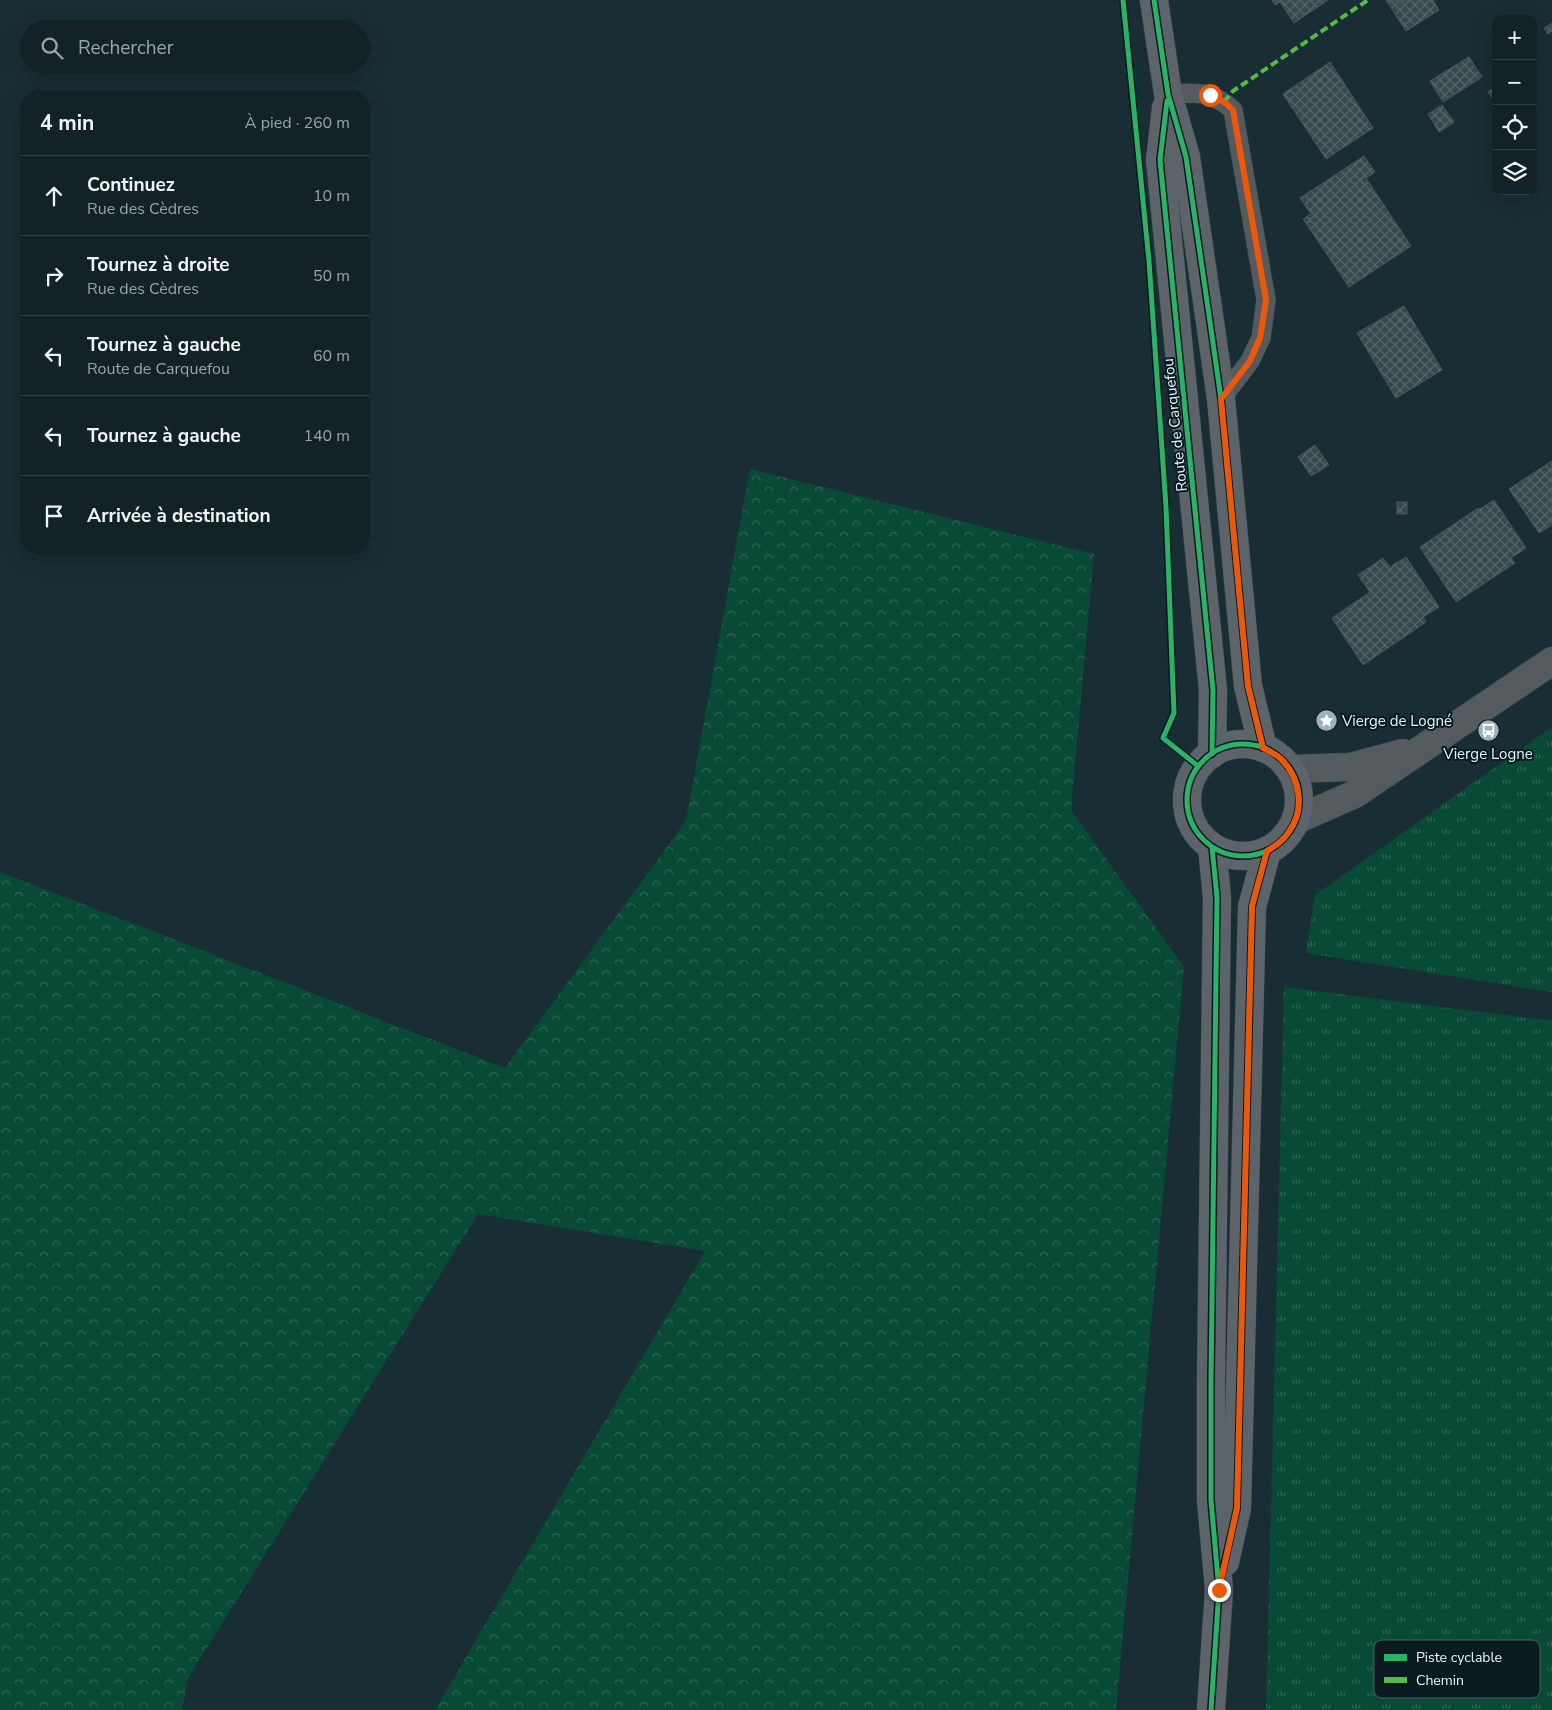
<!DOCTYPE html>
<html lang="fr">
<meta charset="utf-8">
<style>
body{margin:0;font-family:"Nunito Sans",sans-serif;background:#1f2f33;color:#f1f3f6}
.controls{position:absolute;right:15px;top:15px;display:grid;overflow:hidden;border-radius:10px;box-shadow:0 5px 20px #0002}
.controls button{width:45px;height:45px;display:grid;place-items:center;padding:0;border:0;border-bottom:1px solid #313f44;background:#122227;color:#f1f3f6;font:25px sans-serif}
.stop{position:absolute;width:15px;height:15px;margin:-11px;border:4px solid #ea580c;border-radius:50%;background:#fff}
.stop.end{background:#ea580c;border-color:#fff;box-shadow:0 1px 5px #0008}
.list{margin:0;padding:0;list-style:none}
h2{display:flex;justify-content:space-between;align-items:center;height:65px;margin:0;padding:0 20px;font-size:21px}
h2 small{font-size:16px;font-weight:400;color:#9ca4a7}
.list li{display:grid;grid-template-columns:32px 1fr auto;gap:15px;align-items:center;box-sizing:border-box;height:80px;padding:0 20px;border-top:1px solid #313f44}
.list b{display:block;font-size:19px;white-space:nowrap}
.list p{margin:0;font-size:16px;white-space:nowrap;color:#9ca4a7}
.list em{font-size:16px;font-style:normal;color:#9ca4a7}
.icon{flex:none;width:28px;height:28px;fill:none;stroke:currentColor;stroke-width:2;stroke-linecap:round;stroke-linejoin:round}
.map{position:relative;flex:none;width:1552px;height:1710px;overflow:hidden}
.search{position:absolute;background:#122227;box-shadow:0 5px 20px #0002;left:20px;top:20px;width:350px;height:55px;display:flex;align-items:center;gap:12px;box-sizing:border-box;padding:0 18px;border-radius:28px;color:#9ca4a7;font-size:19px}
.panel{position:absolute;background:#122227;box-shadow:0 5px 20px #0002;left:20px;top:90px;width:350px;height:465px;border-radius:20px}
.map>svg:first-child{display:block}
.grass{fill:url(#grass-tufts)}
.forest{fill:url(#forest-crowns)}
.building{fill:url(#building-cross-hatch);stroke:#46585a}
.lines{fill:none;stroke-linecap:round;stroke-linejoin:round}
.service-casing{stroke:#37494e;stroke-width:20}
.tertiary-casing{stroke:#37494e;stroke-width:29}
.secondary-casing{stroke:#37494e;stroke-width:29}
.service{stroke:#545a5e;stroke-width:19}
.tertiary{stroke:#545a5e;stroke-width:28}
.secondary{stroke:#5d6469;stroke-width:28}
.quiet{stroke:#58b947;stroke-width:4;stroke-dasharray:8 4;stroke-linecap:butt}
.cycleway-casing{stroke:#0a1a1f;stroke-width:8}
.cycleway{stroke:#2db169;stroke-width:5}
.route{stroke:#ea580c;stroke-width:6}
.labels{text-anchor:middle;stroke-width:4;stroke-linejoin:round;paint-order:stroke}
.street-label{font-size:15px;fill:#e3f8ff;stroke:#0a1a1f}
.poi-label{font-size:15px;fill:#e3f8ff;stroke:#0a1a1f;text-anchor:start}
.key{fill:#0a1a1f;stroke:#4b5d62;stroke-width:1}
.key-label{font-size:14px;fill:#e3f8ff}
</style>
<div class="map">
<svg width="1552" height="1710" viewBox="0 0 1552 1710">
<defs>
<pattern id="grass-tufts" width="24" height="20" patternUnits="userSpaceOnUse" patternTransform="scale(1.25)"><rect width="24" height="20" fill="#094a36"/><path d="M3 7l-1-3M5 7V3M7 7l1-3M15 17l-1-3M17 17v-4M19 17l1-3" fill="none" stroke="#2d6554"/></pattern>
<pattern id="forest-crowns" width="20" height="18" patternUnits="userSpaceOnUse" patternTransform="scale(1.25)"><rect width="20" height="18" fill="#094a36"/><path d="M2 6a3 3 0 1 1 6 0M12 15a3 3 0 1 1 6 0" fill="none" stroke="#2d6554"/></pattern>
<pattern id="building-cross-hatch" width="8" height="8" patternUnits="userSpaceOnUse" patternTransform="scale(1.25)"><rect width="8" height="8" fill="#37494d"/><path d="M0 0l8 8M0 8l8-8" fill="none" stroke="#546468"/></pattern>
</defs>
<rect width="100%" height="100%" fill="#182e34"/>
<g class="grass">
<polygon points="1552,727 1552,992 1306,953 1315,895"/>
<polygon points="1284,987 1552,1021 1552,1710 1266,1710"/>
</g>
<polygon class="forest" points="750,469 1094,554 1071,810 1184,967 1116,1710 435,1710 705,1251 478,1214 188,1678 182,1710 0,1710 0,872 505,1068 686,821"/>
<g class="building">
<polygon points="1272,0 1328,0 1294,23 1280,2 1275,5"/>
<polygon points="1386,0 1433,0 1439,10 1406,31"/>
<polygon points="1552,23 1552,31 1548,34 1544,28"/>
<polygon points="1469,57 1482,77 1443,102 1430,81"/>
<polygon points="1330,62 1373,128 1326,159 1283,94"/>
<polygon points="1496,87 1496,104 1488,92"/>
<polygon points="1442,105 1454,122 1439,132 1428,114"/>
<polygon points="1364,156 1375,172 1366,178 1411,246 1349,287 1303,219 1311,214 1300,198"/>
<polygon points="1404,306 1442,370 1396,398 1357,333"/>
<polygon points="1315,445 1329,465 1311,476 1298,457"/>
<polygon points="1552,461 1552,525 1539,533 1509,489"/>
<polygon points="1494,500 1526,548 1511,558 1515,563 1456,602 1427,558 1485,519 1478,510"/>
<rect x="1397" y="502" width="10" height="12"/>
<polygon points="1478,508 1485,519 1427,558 1420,547"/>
<polygon points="1406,557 1439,607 1423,617 1426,622 1363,665 1332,618 1370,592 1358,575 1383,558 1390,567"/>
</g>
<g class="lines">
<defs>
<path id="service" d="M1168 94C1196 93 1211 90 1233 110L1266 300 1261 338 1250 361 1221 399"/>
<g id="tertiary">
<polyline points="1290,769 1350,767 1403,753"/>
<polyline points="1296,820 1355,794 1552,661"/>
</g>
<g id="secondary">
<polyline points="1154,0 1168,94 1186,157 1210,322 1221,399 1248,686 1263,748"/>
<polyline points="1166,108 1160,160 1213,690 1212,754"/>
<circle cx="1243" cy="800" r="56"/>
<polyline points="1225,1562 1237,1508 1252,907 1267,851"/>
<polyline points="1211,1710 1219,1590 1211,1500 1211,1380 1217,897 1212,847"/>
</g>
</defs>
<use href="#service" class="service-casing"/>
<use href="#tertiary" class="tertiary-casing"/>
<use href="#secondary" class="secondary-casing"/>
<use href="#service" class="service"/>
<use href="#tertiary" class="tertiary"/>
<use href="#secondary" class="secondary"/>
<polyline class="quiet" points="1224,102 1233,91 1368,0"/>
<defs>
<g id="cycleway">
<polyline points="1123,0 1149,261 1166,507 1174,713 1163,738 1198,766"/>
<polyline points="1154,0 1168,94 1186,157 1210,322 1221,399 1248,686 1263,748"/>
<polyline points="1167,101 1160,160 1213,690 1212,754"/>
<circle cx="1243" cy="800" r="56"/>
<polyline points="1221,1578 1237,1508 1252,907 1267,851"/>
<polyline points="1211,1710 1219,1590 1211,1500 1211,1380 1217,897 1212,847"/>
</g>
</defs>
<use href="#cycleway" class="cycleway-casing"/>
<use href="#cycleway" class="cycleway"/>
</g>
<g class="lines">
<path class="route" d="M1210 95 1224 102 1233 110 1266 300 1260 338 1250 361 1221 399 1248 686 1263 748C1269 751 1275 754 1280 758 1300 777 1306 810 1288 833 1283 841 1275 846 1267 851L1252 906 1237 1508 1219 1590"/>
</g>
<defs>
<symbol id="sight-disc" viewBox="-11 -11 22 22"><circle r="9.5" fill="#9cb1b8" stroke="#0a1a1f"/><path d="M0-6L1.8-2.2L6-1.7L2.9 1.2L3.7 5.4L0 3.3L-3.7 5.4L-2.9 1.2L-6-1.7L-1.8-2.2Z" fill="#fff"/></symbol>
<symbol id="bus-disc" viewBox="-11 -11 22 22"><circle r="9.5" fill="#9cb1b8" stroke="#0a1a1f"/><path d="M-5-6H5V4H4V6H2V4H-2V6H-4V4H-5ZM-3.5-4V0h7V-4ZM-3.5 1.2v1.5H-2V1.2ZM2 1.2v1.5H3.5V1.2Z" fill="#fff"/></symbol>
</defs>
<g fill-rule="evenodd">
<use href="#sight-disc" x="1314" y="708" width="25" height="25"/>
<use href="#bus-disc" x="1476" y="718" width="25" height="25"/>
</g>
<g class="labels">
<g class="street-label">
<text transform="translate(1175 425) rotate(-96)" y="5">Route de Carquefou</text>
</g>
<g class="poi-label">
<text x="1342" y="726">Vierge de Logné</text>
<text x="1488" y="759" text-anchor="middle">Vierge Logne</text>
</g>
</g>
<rect x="1374" y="1640" width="166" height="58" rx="8" class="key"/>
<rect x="1384" y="1654" width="23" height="7" fill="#2db169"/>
<rect x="1384" y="1677" width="23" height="6" fill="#58b947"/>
<g class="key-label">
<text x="1416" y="1662">Piste cyclable</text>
<text x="1416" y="1685">Chemin</text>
</g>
</svg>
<div class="controls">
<button>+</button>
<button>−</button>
<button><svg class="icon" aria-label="locate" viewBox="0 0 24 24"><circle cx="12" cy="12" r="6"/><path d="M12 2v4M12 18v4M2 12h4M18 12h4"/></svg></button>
<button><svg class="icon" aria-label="layers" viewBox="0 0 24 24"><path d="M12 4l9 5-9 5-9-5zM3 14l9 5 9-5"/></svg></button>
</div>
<div class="stop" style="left:1210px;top:95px"></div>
<div class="stop end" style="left:1219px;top:1590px"></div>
<div class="search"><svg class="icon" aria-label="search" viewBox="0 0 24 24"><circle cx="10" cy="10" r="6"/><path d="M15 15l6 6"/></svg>Rechercher</div>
<section class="panel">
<h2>4 min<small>À pied · 260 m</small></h2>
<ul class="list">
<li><svg class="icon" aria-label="ahead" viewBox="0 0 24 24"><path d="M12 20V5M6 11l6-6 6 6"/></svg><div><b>Continuez</b><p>Rue des Cèdres</p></div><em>10 m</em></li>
<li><svg class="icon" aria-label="right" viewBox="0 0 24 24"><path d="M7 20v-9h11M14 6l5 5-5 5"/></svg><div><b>Tournez à droite</b><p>Rue des Cèdres</p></div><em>50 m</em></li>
<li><svg class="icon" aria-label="left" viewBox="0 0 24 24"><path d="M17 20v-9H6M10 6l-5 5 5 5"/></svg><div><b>Tournez à gauche</b><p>Route de Carquefou</p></div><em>60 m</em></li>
<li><svg class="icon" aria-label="left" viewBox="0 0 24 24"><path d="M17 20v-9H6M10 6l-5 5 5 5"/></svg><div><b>Tournez à gauche</b></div><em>140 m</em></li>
<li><svg class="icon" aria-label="arrive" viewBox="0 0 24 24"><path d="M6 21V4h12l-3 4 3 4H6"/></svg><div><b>Arrivée à destination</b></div></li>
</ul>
</section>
</div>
